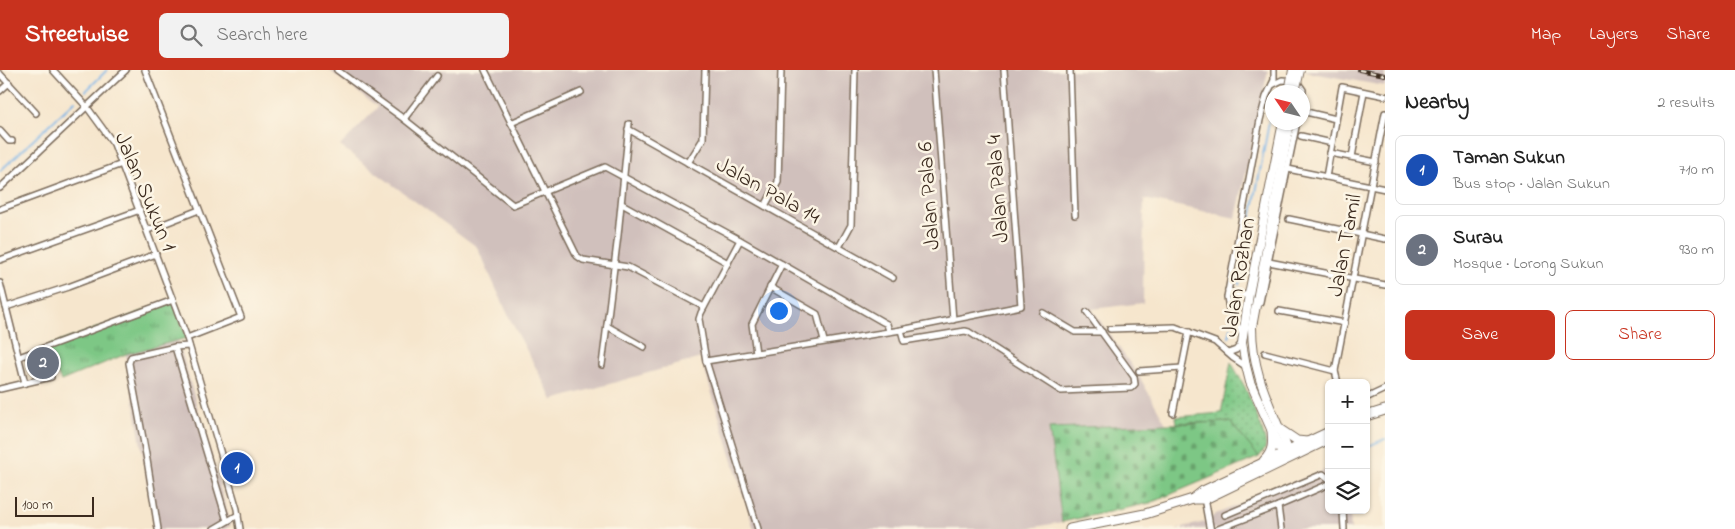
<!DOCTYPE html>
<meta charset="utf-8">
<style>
body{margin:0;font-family:"Indie Flower",sans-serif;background:#f2f2f2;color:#222}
.controls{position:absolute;right:15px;bottom:15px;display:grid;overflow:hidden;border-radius:8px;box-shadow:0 1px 4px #0004}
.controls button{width:45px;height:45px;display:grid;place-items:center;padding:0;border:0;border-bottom:1px solid #e0e0e0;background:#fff;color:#222;font:25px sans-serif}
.compass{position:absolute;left:1265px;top:15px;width:45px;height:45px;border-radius:50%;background:#fff;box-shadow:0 1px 4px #0004;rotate:305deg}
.scale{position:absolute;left:15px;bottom:12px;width:79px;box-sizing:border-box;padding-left:5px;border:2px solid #3b2a1e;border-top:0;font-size:14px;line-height:18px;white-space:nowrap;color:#3b2a1e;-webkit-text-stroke:4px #fcf5e5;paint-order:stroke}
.you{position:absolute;left:778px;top:240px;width:18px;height:18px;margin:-12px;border:4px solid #fff;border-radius:50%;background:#1a73e8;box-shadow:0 0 0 8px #1a73e833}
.badge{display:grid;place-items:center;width:32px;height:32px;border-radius:50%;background:#c8321e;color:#fff;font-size:16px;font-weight:700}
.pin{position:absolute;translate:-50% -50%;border:2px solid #fff;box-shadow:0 1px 5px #0006}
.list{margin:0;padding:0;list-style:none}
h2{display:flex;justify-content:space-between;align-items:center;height:65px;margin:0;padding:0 20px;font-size:21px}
h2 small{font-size:16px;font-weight:400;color:#767676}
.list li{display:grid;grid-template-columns:32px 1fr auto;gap:15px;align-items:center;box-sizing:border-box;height:70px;margin:0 10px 10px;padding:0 10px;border:1px solid #e0e0e0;border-radius:8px}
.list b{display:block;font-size:19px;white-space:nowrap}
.list p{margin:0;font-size:16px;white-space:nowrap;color:#767676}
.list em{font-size:16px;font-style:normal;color:#767676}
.actions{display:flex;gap:10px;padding:15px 20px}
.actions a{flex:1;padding:11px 0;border:1px solid #c8321e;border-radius:8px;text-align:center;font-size:18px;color:#c8321e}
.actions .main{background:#c8321e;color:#fff}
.icon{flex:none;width:28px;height:28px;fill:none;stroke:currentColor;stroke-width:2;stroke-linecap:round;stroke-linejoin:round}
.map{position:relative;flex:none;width:1385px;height:459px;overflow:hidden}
header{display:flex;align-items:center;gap:30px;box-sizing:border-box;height:70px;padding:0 25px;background:#c8321e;color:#fff}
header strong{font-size:24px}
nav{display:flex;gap:28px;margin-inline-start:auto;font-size:18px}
.search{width:350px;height:45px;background:#f2f2f2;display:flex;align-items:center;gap:12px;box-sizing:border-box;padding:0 18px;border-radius:8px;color:#767676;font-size:19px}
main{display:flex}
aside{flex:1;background:#fff}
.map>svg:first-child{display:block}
.industrial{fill:#d0c0bc}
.grass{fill:url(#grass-dots);stroke:#5c7852}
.cemetery{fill:url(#cemetery-stones);stroke:#5c7852}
.park{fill:url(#park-tufts);stroke:#5c7852}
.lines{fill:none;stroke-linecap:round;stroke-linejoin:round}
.stream{stroke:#75b2e7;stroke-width:2}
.minor-casing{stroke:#7c6c5b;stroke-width:8}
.tertiary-casing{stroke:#7c6c5b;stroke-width:9}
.primary-casing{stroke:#7c6c5b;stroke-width:10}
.trunk-casing{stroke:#7c6c5b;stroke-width:11}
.minor{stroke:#fff;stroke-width:5}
.tertiary{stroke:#fff;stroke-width:6}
.primary{stroke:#fff;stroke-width:8}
.trunk{stroke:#fff;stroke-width:9}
.rail-casing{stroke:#3b2a1e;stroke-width:4}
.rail{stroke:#fcf5e5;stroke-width:2;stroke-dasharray:5.5;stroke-linecap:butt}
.primary-bridge-casing{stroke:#7c6c5b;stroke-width:10;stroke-linecap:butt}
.primary-bridge{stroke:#fff;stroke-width:8}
.labels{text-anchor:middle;stroke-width:5;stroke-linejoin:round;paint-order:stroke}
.street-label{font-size:22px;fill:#3b2a1e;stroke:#fcf5e5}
</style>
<header>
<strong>Streetwise</strong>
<div class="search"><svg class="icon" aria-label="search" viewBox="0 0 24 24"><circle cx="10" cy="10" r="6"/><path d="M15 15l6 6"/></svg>Search here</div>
<nav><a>Map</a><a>Layers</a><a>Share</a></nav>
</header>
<main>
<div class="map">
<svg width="1385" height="459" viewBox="0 0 1385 459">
<defs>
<pattern id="grass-dots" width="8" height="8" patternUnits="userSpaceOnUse" patternTransform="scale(1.25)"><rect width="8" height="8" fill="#7dc785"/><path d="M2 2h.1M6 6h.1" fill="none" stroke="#68a26c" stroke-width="1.8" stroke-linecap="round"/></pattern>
<pattern id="cemetery-stones" width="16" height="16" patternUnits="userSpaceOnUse" patternTransform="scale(1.25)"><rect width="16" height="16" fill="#7dc785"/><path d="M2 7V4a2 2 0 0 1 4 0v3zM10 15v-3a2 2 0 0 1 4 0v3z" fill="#68a26c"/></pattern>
<pattern id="park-tufts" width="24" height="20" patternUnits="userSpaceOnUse" patternTransform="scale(1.25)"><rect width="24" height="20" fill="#7dc785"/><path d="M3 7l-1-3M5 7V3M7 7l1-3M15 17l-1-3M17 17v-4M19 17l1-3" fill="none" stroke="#68a26c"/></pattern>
</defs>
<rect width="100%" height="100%" fill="#fcf5e5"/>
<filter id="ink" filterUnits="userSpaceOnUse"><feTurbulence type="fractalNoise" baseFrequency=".02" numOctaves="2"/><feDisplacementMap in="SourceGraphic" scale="10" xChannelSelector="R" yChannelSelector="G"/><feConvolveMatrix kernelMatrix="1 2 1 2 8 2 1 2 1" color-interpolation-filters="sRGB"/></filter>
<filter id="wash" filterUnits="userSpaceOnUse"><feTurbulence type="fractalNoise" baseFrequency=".0096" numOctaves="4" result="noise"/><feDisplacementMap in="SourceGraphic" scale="20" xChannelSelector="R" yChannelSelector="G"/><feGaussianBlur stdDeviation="1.12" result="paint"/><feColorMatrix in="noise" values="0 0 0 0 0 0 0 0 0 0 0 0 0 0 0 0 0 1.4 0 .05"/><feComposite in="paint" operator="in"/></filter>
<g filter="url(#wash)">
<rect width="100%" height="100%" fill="#f6e6cd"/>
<g class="industrial">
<polygon points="329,0 1268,0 1236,148 1144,129 1143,233 1092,239 1140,308 1166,354 1049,358 1062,452 1025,459 754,459 701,288 553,330 510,249 477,177 340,76 378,37"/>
<polygon points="1305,0 1385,0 1385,16 1312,3"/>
<polygon points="178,270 231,455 225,459 155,459 126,284"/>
<polygon points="1329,398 1329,440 1350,440 1351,459 1177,459 1205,452 1216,444"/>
</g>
<polygon class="grass" points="1231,292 1245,317 1261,356 1266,374 1265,379 1259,387 1230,352 1176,353 1175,347 1221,343"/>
<polygon class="cemetery" points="1230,352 1259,387 1150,433 1062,452 1049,358"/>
<polygon class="park" points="173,230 187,268 126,284 61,311 45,277"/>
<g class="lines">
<g class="stream">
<polyline points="86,21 107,0"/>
<polyline points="0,101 75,31"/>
<polyline points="1239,214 1272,36"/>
<polyline points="1229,267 1231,258"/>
<polyline points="1366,377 1385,369"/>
</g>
</g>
</g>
<g filter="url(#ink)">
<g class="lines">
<defs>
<g id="minor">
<polyline points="53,0 87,37 114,74 187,268 237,439 240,459"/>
<polyline points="145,0 241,247 187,268"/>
<polyline points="337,0 404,49 513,135 605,97 740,170 883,252 887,254 889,261"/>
<polyline points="485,0 577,186 583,190 628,197 704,237"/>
<polyline points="934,0 953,250"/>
<polyline points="1070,0 1075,145"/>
<polyline points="0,4 36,43"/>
<polyline points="1296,10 1303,20 1302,27"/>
<polyline points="1272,15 1282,10 1294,11"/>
<polyline points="0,21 9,13"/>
<polyline points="1306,42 1336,49"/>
<polyline points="404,49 437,6"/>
<polyline points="511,53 581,22"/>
<polyline points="628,59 893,208"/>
<polyline points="0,61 9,71 12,71"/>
<polyline points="1301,66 1332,73"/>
<polyline points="1330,83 1376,92"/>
<polyline points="1352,87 1364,22"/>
<polyline points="688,93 703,69 705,0"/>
<polyline points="1288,99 1385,119"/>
<polyline points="1326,107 1342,17 1385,26"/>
<polyline points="0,118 126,0"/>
<polyline points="622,134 728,193"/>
<polyline points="765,136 778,112 781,0"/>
<polyline points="0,139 122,94"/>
<polyline points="1289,149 1385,169"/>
<polyline points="148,160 199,140"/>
<polyline points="740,170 701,243 699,249 706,291 758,459"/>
<polyline points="839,177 851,155 855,0"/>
<polyline points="0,190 140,140"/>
<polyline points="1269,192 1385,215"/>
<polyline points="0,213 25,313"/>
<polyline points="770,217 817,244 824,271"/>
<polyline points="1228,220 1239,226 1249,224"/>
<polyline points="1260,232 1297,52"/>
<polyline points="6,237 68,217 156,184"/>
<polyline points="1279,241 1345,253"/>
<polyline points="1043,243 1075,262 1102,262"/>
<polyline points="607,256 644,277"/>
<polyline points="1110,259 1175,257 1215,272 1233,288 1245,296"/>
<polyline points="901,260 904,271 965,261 969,262 1061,321 1131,318 1135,314 1134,307 1087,242"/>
<polyline points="1242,264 1229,239 1227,227 1260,50 1266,27 1274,10 1274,0"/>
<polyline points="175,277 227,451"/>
<polyline points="756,283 752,254 782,194"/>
<polyline points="1228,283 1236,280 1242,273"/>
<polyline points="1265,283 1335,301"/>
<polyline points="19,287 173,230"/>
<polyline points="706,291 901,260 1021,236 1004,0"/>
<polyline points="602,295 618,165 629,54"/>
<polyline points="1139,301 1182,298"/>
<polyline points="1338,313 1335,301 1385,43"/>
<polyline points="0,319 51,307"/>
<polyline points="1366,328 1385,319"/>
<polyline points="1173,343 1189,262"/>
<polyline points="1278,436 1281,459"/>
<polyline points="1343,440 1344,459"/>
<polyline points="1225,445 1323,404 1329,409"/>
<polyline points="158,459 147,390 129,293 131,287 175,277 189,276"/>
<polyline points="214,459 238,445"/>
<polyline points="1218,459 1278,436 1329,414"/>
</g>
<polyline id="tertiary" points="1204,425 1210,459"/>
<g id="primary">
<polyline points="1283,52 1249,224 1242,273 1246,296 1250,312 1284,388"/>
<path d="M1290 52 1252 257C1252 308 1273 339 1290 385"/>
</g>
<g id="trunk">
<polyline points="1366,346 1385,340"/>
<polyline points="1279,359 1297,371 1307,372"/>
<path d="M1264 391C1274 381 1273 373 1272 360"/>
<polyline points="1193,429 1203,421 1329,362"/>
<polyline points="1070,459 1145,444 1193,429 1205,429 1329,369"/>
</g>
</defs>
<use href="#minor" class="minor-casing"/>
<use href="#tertiary" class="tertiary-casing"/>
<use href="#primary" class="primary-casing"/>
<use href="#trunk" class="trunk-casing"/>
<use href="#minor" class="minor"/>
<use href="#tertiary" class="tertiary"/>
<use href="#primary" class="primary"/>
<use href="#trunk" class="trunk"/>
<defs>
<polyline id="rail" points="1359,0 1385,5"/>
</defs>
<use href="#rail" class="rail-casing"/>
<use href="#rail" class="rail"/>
<defs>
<g id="primary-bridge">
<polyline points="1289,22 1293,0"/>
<polyline points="1295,22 1300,0"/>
</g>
</defs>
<use href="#primary-bridge" class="primary-bridge-casing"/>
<use href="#primary-bridge" class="primary-bridge"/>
</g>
</g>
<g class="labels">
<g class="street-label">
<text transform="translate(769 119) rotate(29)" y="8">Jalan Pala 14</text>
<text transform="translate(996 119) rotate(-94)" y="8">Jalan Pala 4</text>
<text transform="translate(147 121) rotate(67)" y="8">Jalan Sukun 1</text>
<text transform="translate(927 126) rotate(-94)" y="8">Jalan Pala 6</text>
<text transform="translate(1343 175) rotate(-79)" y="8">Jalan Tamil</text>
<text transform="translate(1237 207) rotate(-81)" y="8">Jalan Rozhan</text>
</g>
</g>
</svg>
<div class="controls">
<button>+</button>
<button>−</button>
<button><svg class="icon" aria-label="layers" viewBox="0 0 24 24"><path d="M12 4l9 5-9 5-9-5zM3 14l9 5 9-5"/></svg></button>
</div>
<svg class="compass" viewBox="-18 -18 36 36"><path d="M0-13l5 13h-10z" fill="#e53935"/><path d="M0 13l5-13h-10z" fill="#767676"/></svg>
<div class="scale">100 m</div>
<div class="you"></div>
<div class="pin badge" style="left:237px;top:398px;background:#1a4fb4">1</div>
<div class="pin badge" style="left:43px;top:293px;background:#6b7280">2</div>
</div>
<aside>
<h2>Nearby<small>2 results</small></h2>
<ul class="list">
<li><span class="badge" style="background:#1a4fb4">1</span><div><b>Taman Sukun</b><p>Bus stop · Jalan Sukun</p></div><em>710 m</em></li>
<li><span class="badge" style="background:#6b7280">2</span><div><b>Surau</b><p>Mosque · Lorong Sukun</p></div><em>930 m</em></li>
</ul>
<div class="actions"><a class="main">Save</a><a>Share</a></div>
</aside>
</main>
